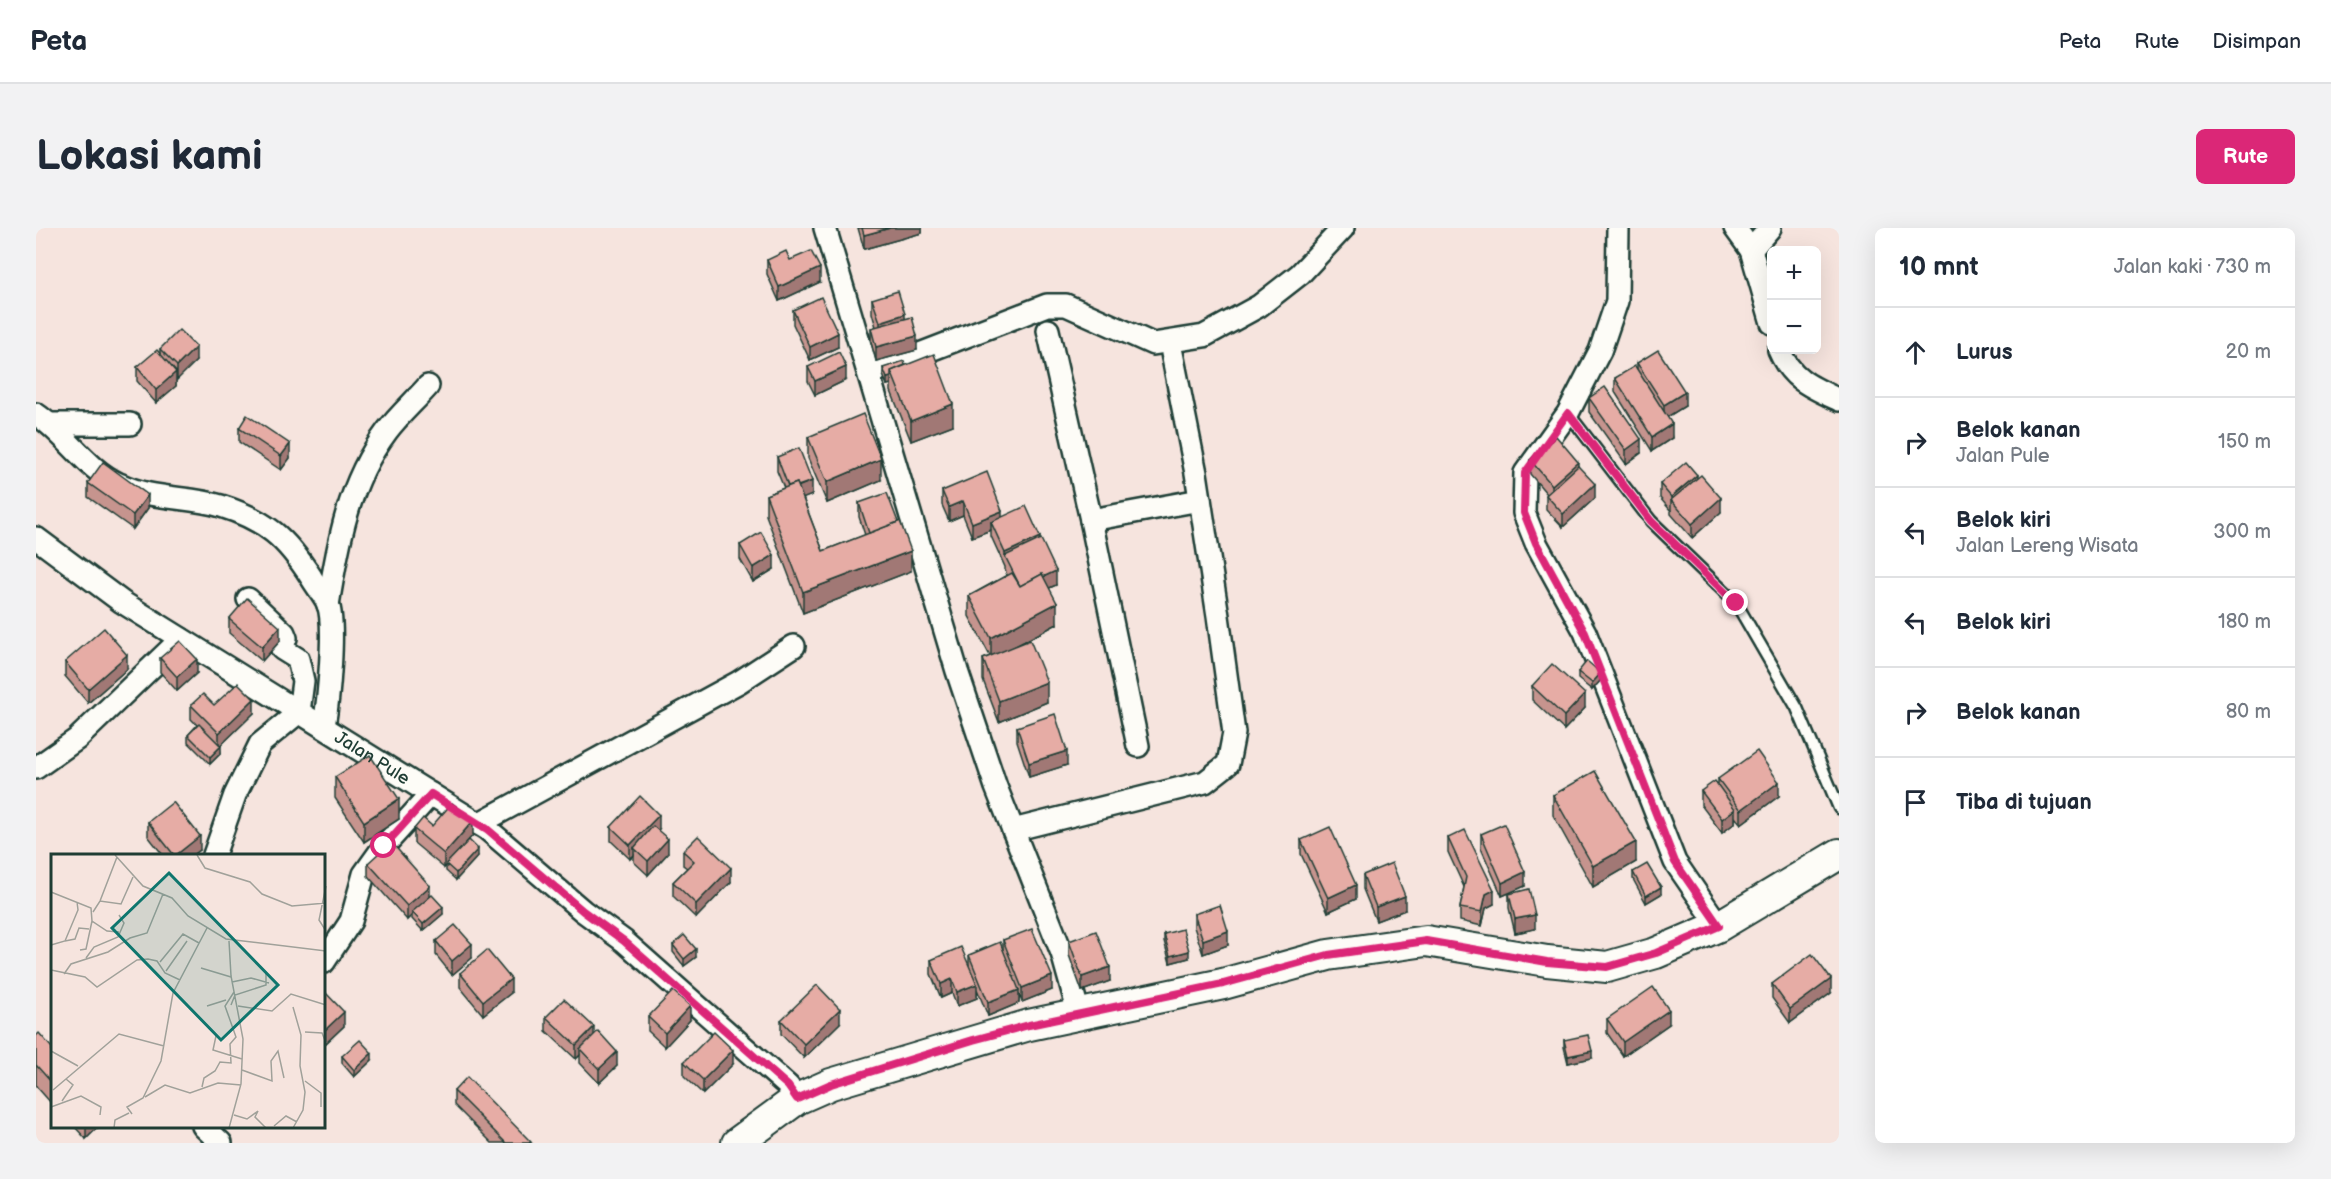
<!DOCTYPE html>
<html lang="id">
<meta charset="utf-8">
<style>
body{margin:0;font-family:"Balsamiq Sans",sans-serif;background:#f2f2f3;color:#1f2937}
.controls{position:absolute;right:18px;top:18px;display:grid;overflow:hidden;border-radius:9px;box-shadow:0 6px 24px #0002}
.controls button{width:54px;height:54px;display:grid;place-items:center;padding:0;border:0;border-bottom:2px solid #e0e1e3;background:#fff;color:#1f2937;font:30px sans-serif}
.stop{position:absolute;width:18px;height:18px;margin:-14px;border:4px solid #db2777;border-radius:50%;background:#fff}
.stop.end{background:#db2777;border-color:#fff;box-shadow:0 2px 6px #0008}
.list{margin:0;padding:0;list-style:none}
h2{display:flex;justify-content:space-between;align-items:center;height:78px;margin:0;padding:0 24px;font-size:26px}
h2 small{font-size:20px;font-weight:400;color:#747a83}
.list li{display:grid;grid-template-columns:39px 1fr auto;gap:18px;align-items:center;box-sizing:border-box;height:90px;padding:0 24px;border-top:2px solid #e0e1e3}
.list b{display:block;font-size:22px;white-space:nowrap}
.list p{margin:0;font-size:20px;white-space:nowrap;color:#747a83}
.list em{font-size:20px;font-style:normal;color:#747a83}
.icon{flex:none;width:33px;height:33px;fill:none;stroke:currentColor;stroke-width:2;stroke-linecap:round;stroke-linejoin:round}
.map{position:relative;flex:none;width:1803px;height:915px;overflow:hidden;border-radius:9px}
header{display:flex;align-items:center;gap:36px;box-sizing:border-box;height:84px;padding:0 30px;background:#fff;border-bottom:2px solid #e0e1e3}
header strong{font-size:28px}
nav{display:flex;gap:33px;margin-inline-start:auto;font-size:21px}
.intro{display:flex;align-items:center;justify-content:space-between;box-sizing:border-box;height:144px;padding:0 36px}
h1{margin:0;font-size:42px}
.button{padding:15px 27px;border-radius:9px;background:#db2777;color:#fff;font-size:21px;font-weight:700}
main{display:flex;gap:36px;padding:0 36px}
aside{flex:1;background:#fff;border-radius:9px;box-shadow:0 6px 24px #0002}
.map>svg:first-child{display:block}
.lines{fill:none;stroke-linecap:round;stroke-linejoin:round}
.lane-casing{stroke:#1f3d34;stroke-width:15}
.street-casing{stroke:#1f3d34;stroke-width:26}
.secondary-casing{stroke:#1f3d34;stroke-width:34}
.lane{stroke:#fdfcf7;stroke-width:10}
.street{stroke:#fdfcf7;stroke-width:21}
.secondary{stroke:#fdfcf7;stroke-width:30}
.wall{fill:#c6948e;stroke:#1f3d34;stroke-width:1.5}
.shaded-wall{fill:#a17874;stroke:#1f3d34;stroke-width:1.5}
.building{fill:#e6aca5;stroke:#1f3d34;stroke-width:1.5}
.route{stroke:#db2777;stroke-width:8}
.labels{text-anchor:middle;stroke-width:6;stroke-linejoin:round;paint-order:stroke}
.street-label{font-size:18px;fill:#1f3d34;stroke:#fdfcf7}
.inset-road{fill:none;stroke:#a0a19a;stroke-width:1.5}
.view{fill:#0f766e;fill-opacity:0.15;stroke:#0f766e;stroke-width:3}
.inset-edge{fill:none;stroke:#1f3d34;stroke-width:3}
</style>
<header>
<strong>Peta</strong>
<nav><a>Peta</a><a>Rute</a><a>Disimpan</a></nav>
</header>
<div class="intro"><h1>Lokasi kami</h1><a class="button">Rute</a></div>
<main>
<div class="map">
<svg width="1803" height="915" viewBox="0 0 1803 915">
<rect width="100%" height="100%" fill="#f6e4de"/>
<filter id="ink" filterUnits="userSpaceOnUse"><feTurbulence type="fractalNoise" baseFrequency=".0167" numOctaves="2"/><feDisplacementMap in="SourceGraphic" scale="12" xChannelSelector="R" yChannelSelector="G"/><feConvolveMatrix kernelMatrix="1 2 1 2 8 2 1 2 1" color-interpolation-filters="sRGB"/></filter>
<g filter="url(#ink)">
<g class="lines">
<defs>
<polyline id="lane" points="1532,185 1615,293 1700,375 1761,480 1803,580"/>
<g id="street">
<polyline points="789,0 921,443 960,559 1026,725 1043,786"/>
<polyline points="1582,0 1581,73 1564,123 1532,185 1489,245 1488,285 1500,315 1549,404 1639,634 1683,698"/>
<polyline points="1699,0 1715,22 1736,95"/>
<polyline points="1715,22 1734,0"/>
<polyline points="1012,102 1055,292 1102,518"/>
<path d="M1743 122C1755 151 1775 159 1803 172"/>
<polyline points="837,144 1011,77 1030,77 1117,116 1168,108 1223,78 1264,46 1307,0"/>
<path d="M0 186C30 206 50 241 83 256 115 272 152 268 185 278 230 292 250 310 275 349 280 358 288 367 292 376 300 397 292 475 288 498"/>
<polyline points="15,196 94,196"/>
<polyline points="1055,292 1164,272"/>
<path id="s1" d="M0 310 86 374 451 601 547 683 588 713 752 858 761 871"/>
<path d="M292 377C302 315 312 255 351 203 363 187 379 173 392 158"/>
<polyline points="0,540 41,511 145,411"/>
<polyline points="442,596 703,454 758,418"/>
<polyline points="977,602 1169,554 1192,536 1198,505 1182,388 1160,245 1136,125"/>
<polyline points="178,627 199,567 224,516 263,484 267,453 262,431 246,421 250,410 248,405 212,371"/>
<polyline points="288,734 315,693 328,646 348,618 395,566"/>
<polyline points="167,898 185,915"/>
</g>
<polyline id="secondary" points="701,915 761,871 795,856 993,797 1187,756 1292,727 1390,713 1511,733 1571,739 1620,725 1683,698 1803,626"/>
</defs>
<use href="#lane" class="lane-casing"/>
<use href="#street" class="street-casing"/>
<use href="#secondary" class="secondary-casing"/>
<use href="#lane" class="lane"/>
<use href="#street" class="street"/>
<use href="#secondary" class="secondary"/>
</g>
<g class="wall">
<polygon points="822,0 886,0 886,5 828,21"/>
<polygon points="731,32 784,54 743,73 731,46"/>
<polygon points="836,71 869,90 881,122 840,133 835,114 835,100 840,99 836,85"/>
<polygon points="757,82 802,119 774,132 757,96"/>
<polygon points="124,121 160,133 140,152 140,158 120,175 101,153 101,139 124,125"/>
<polygon points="1601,135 1649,178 1631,189 1636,210 1616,223 1579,164 1579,150 1601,142"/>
<polygon points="869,137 917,197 875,213 855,163 855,156 851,157 847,147 847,140"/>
<polygon points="772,139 810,152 779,167 772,153"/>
<polygon points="1553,170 1605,225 1590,236 1553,184"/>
<polygon points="203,200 254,230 245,242 203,214"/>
<polygon points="772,209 845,252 791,275 772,230"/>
<polygon points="741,229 776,267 767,270 787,323 829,307 823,289 823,275 875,343 767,385 730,287 730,267 748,260 741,243"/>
<polygon points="1494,232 1542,238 1559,270 1527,299 1510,281 1510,267 1511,266 1494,246"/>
<polygon points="1661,250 1685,284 1656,310 1635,286 1635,283 1624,270 1624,256"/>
<polygon points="52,255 112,280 97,301 52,269"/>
<polygon points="906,263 966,289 1004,312 1020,357 1013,360 1021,396 982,417 1011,474 963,494 947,452 947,431 954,428 933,388 933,368 971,347 969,342 969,339 955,308 955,302 936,309 927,287 913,293 906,277"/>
<polygon points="704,317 738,341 717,354 704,331"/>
<polygon points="193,391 244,413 226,433 193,405"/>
<polygon points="124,430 161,445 141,463 124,444"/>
<polygon points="29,434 91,441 52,475 29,448"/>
<polygon points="1542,444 1565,452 1556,462 1542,451"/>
<polygon points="1496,458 1549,480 1528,502 1496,472"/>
<polygon points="155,477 178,477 218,485 184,518 185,525 174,536 152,514 152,507 161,497 155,491"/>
<polygon points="981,499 1031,537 993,549 981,513"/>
<polygon points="299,549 363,591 328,614 299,570"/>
<polygon points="1682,551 1743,568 1705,596 1699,589 1699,595 1686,605 1665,577 1665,563 1682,557"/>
<polygon points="1517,567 1600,634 1557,659 1517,587"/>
<polygon points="112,594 164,622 157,627 127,627 112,608"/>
<polygon points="396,598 437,607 425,620 442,628 420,652 410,643 410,637 408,640 378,615 378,601"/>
<polygon points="575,599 623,601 622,602 632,625 612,647 598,634 598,627 594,631 575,613"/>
<polygon points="1445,606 1489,658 1466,668 1445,620"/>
<polygon points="1412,610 1458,676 1450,680 1446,698 1424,693 1424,680 1428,659 1412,624"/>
<polygon points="1265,612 1320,671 1292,684 1265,626"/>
<polygon points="647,623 695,654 660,690 637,668 637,654 651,640 647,637"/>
<polygon points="332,635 394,668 407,686 387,703 376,691 376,687 371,692 332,648"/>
<polygon points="1597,644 1625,666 1610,675 1597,651"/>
<polygon points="1327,647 1369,682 1340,693 1327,661"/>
<polygon points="1473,666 1499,701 1479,705 1473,680"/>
<polygon points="1158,686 1192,717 1167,726 1158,699"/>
<polygon points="1128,706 1153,730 1134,735 1128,713"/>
<polygon points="967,712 1016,762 986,774 983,766 983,775 952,788 941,761 941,770 921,778 916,765 905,770 895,746 895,732 933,737 933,727 967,721"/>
<polygon points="400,713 436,730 416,747 400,727"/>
<polygon points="1033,713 1074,753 1046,763 1033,727"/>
<polygon points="637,717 660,729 648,738 637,724"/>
<polygon points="424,745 475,765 447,787 424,759"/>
<polygon points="1736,756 1795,765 1754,795 1736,770"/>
<polygon points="288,763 308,798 289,816 288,815"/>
<polygon points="510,789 558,807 581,838 563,855 544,835 544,827 540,831 510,803"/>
<polygon points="612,789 654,792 629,819 612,803"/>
<polygon points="1571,791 1633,796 1587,828 1571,805"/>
<polygon points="745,792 804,795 768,830 745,806"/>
<polygon points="0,808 16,820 16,876 0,858"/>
<polygon points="1528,812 1556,830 1532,835 1528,819"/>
<polygon points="306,828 336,832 318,849 306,835"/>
<polygon points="648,834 697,836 667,866 648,848"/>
<polygon points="418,863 495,915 456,915 418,877"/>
<polygon points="38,898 63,898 50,911"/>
</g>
<g class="shaded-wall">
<polygon points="854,0 886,0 886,5 828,21 828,7"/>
<polygon points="784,40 784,54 743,73 743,59"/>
<polygon points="869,86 869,100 844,108 844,94"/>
<polygon points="802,105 802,119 774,132 774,119"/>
<polygon points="881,108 881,122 840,133 840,119"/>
<polygon points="160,119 160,133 141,152 141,138"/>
<polygon points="810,139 810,152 779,167 779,153"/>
<polygon points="140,144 140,158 120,175 120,162"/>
<polygon points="855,149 855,156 851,157 851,150"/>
<polygon points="1649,164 1649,178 1628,191 1628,177"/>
<polygon points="917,176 917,197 875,213 875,193"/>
<polygon points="1636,196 1636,210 1616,223 1616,209"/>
<polygon points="1605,211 1605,225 1590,236 1590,222"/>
<polygon points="254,216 254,230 245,242 245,228"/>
<polygon points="845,231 845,252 791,275 791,254"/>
<polygon points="1542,234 1542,248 1516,271 1516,257"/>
<polygon points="1661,247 1661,261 1635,272 1635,283 1635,269"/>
<polygon points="776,253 776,267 754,276 754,262"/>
<polygon points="1559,256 1559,270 1527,299 1527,286"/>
<polygon points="112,267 112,280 97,301 97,287"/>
<polygon points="1685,270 1685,284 1656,310 1656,296"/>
<polygon points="927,273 927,287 913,293 913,279"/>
<polygon points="966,283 966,297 955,294 955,302 936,309 936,295"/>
<polygon points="1004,309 1004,323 969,329 969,325"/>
<polygon points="875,323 875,343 767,385 767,364"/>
<polygon points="738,327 738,341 717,354 717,340"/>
<polygon points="1020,343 1020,357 983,374 983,360"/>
<polygon points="1021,375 1021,396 955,431 955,410"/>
<polygon points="244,399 244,413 226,433 226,419"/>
<polygon points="91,427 91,441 52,475 52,461"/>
<polygon points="161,431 161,445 141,463 141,449"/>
<polygon points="1565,445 1565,452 1556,462 1556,455"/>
<polygon points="1011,454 1011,474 963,494 963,473"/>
<polygon points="1549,466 1549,480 1528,502 1528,488"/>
<polygon points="218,471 218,485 183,519 183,505"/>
<polygon points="185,518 185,525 174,536 174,529"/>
<polygon points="1031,523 1031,537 993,549 993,535"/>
<polygon points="1743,554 1743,568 1705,596 1705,582"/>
<polygon points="363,571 363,591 328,614 328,594"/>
<polygon points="1699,581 1699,595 1686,605 1686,591"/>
<polygon points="623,587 623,601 601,623 598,620 598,627 594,631 594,617"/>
<polygon points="437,593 437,607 408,640 408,626"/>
<polygon points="164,608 164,622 157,627 140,627"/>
<polygon points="632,611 632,625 612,647 612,633"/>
<polygon points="1600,614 1600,634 1557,659 1557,638"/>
<polygon points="442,621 442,628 420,652 420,645"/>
<polygon points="695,640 695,654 660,690 660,676"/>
<polygon points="1489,644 1489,658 1466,668 1466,655"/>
<polygon points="1320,657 1320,671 1292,684 1292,670"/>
<polygon points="394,658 394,672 376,684 376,687 371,692 371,678"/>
<polygon points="1625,659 1625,666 1610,675 1610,668"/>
<polygon points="1458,662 1458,676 1450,680 1446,698 1446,684 1450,666"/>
<polygon points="1369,668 1369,682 1340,693 1340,679"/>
<polygon points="407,679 407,686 387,703 387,696"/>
<polygon points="1499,687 1499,701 1479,705 1479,691"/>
<polygon points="1192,703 1192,717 1167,726 1167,712"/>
<polygon points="436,716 436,730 416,747 416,733"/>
<polygon points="660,721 660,729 648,738 648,731"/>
<polygon points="1153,723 1153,730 1134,735 1134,728"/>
<polygon points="1074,739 1074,753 1046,763 1046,749"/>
<polygon points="1016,748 1016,762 986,774 986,760"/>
<polygon points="475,751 475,765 447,787 447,773"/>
<polygon points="916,751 916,765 905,770 905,756"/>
<polygon points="1795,751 1795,765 1754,795 1754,781"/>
<polygon points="941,756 941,770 921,778 921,764"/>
<polygon points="983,762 983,775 952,788 952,774"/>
<polygon points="654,778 654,792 629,819 629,805"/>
<polygon points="804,781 804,795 768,830 768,816"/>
<polygon points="1633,782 1633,796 1587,828 1587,814"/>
<polygon points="308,784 308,798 289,816 289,802"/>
<polygon points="558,799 558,813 544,821 544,827 540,831 540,817"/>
<polygon points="697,822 697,836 667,866 667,852"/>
<polygon points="1556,823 1556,830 1532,835 1532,828"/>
<polygon points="581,824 581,838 563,855 563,841"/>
<polygon points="336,825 336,832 318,849 318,842"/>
<polygon points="50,898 63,898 50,911"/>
</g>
<g class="building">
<polygon points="826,0 854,0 828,7"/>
<polygon points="750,23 754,32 775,23 784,40 743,59 731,32"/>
<polygon points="862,63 869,86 844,94 836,71"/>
<polygon points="785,69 802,105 774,119 757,82"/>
<polygon points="876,89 881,108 840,119 835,100"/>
<polygon points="143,102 160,119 141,138 124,121"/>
<polygon points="121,122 140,144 120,162 101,139"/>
<polygon points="1622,122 1649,164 1628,177 1601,135"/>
<polygon points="803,124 810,139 779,153 772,139"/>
<polygon points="898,126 917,176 875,193 855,143"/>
<polygon points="868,133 869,137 855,143 855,149 851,150 847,140"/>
<polygon points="1599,138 1636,196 1616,209 1579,150"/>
<polygon points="1569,159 1605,211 1590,222 1553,170"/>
<polygon points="827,186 845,231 791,254 772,209"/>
<polygon points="211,187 254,216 245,228 203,200"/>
<polygon points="1520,208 1542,234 1516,257 1494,232"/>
<polygon points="763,220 776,253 762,258 761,255 752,258 741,229"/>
<polygon points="67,234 112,267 97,287 52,255"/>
<polygon points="1650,234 1661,247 1635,269 1624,256"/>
<polygon points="1542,238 1559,256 1527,286 1510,267"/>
<polygon points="951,244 966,283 936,295 927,273 913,279 906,263"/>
<polygon points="1665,247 1685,270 1656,296 1635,272"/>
<polygon points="761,255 787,323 864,293 875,323 767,364 730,267"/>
<polygon points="851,265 862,294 833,305 823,275"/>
<polygon points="990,278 1004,309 969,325 955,294"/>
<polygon points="725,304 738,327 717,340 704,317"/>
<polygon points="1005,311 1020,343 1007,349 1006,346 984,358 969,328"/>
<polygon points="976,345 984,358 1006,346 1021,375 955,410 933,368"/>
<polygon points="211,370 244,399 226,419 193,391"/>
<polygon points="68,400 91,427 52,461 29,434"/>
<polygon points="994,412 1011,454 963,473 947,431"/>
<polygon points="144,413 161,431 141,449 124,430"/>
<polygon points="1551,433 1565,445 1556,455 1542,444"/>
<polygon points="1516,436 1549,466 1528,488 1496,458"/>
<polygon points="202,455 218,471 183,505 155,477 167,466 178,477"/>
<polygon points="1019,486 1031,523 993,535 981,499"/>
<polygon points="163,496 185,518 174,529 152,507"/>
<polygon points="1721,523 1743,554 1705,582 1682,551"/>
<polygon points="334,527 363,571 328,594 299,549"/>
<polygon points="1559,543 1600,614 1557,638 1517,567"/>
<polygon points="1679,553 1699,581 1686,591 1665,563"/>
<polygon points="604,568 623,587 594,617 575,599"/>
<polygon points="137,574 164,608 140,627 138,627 112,594"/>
<polygon points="416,575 437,593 408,626 378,601 387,590 396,598"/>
<polygon points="1468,596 1489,644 1466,655 1445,606"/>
<polygon points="617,598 632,611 612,633 598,620"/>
<polygon points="1294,599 1320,657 1292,670 1265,612"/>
<polygon points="1429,602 1458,662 1450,666 1446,684 1424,680 1430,649 1412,610"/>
<polygon points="662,608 695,640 660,676 637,654 658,633 647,623"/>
<polygon points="433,612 442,621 420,645 410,636"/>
<polygon points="355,614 394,658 371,678 332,635"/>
<polygon points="1356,635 1369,668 1340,679 1327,647"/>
<polygon points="1611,636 1625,659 1610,668 1597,644"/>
<polygon points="1493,661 1499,687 1479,691 1473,666"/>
<polygon points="396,667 407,679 387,696 376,684"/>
<polygon points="1184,677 1192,703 1167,712 1158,686"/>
<polygon points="419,697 436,716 416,733 400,713"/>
<polygon points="996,701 1016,748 986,760 967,712"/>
<polygon points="1147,701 1153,723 1134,728 1128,706"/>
<polygon points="1060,703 1074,739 1046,749 1033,713"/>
<polygon points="648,707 660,721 648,731 637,717"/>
<polygon points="964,714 983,762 952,774 933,727"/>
<polygon points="925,719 941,756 921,764 916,751 905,756 895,732"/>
<polygon points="451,722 475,751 447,773 424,745"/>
<polygon points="1776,726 1795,751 1754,781 1736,756"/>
<polygon points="781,757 804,781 768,816 745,792"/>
<polygon points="1617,759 1633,782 1587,814 1571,791"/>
<polygon points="288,763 308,784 289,802 288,801"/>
<polygon points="637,763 654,778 629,805 612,789"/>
<polygon points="528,771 558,799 540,817 510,789"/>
<polygon points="562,803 581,824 563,841 544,821"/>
<polygon points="678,804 697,822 667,852 648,834"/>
<polygon points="3,805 16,820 16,855 0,837 0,808"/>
<polygon points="1552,807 1556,823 1532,828 1528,812"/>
<polygon points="324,812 336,825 318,842 306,828"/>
<polygon points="431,849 495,914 493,915 470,915 418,863"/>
</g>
</g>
<g class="lines" filter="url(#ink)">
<polyline class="route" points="348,618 395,566 451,601 547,683 588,713 752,858 761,871 795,856 937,812 993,797 1187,756 1292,727 1390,713 1511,734 1571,739 1620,725 1683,698 1639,634 1549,405 1500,315 1488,285 1489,245 1532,185 1615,293 1700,375"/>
</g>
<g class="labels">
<g class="street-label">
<text dy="6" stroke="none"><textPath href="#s1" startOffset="402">Jalan Pule</textPath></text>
</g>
</g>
<g transform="translate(15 626)">
<rect width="274" height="274" fill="#f6e4de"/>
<path class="inset-road" d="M64 1 92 32 121 44 137 62 175 85 275 97M146 1 154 14 199 28 211 40 241 52 275 49M275 32 268 66 275 77M0 38 40 54 41 67 56 77 68 78M49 47 66 3M42 58 49 47 70 50 82 23M14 87 24 85 28 74 38 75M0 91 14 87 27 56 26 48M29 96 35 95 41 67M35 104 43 93 67 83 73 69 68 61M109 108 132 80 148 89M150 114 180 123M0 116 34 123 46 133 86 106 97 105 106 107 114 119 129 126M115 117 136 87M13 120 20 110 57 98 79 84 96 79 112 40M181 128 200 124 218 129M180 151 184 141 215 131V118M156 152 175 146M187 152 221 157 240 140 275 151M242 153 250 181 249 212 254 238 252 256 242 274M254 178 271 179 275 189M165 182 162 196 191 205M0 197 27 212M191 216 221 227 220 207 227 197 233 224M254 227 270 239V253M151 233 153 224 164 217 169 208 180 209 179 190 185 183 174 152 183 138M2 236 68 180 113 192M94 243 114 231 139 239 167 229 190 231M11 247 22 231 15 225M0 253 30 242 50 253 49 261M81 260 76 253 92 244 110 207 122 139 156 74M183 261 196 265 207 257 204 263 215 274M223 272 235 262 246 268M63 274 64 266 78 259M178 274 190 230 192 185 180 122 178 87"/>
<path class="view" d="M118 19 227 131 170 186 61 74Z"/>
<rect width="274" height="274" class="inset-edge"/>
</g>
</svg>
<div class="controls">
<button>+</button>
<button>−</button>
</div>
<div class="stop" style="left:348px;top:618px"></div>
<div class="stop end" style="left:1700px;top:375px"></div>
</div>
<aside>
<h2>10 mnt<small>Jalan kaki · 730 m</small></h2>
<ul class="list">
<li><svg class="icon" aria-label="ahead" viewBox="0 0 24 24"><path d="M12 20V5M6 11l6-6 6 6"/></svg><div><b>Lurus</b></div><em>20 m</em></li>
<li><svg class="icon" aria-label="right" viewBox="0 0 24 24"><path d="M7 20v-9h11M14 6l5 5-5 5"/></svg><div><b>Belok kanan</b><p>Jalan Pule</p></div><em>150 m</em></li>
<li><svg class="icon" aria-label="left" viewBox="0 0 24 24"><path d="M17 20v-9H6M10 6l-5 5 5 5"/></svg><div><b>Belok kiri</b><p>Jalan Lereng Wisata</p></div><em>300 m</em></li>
<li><svg class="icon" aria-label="left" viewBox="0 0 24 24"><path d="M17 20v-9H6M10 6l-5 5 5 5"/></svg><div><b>Belok kiri</b></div><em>180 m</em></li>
<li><svg class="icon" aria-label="right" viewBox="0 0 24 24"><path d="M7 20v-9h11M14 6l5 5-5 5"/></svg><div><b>Belok kanan</b></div><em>80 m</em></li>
<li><svg class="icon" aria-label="arrive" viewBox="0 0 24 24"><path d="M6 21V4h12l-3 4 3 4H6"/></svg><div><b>Tiba di tujuan</b></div></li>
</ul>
</aside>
</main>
